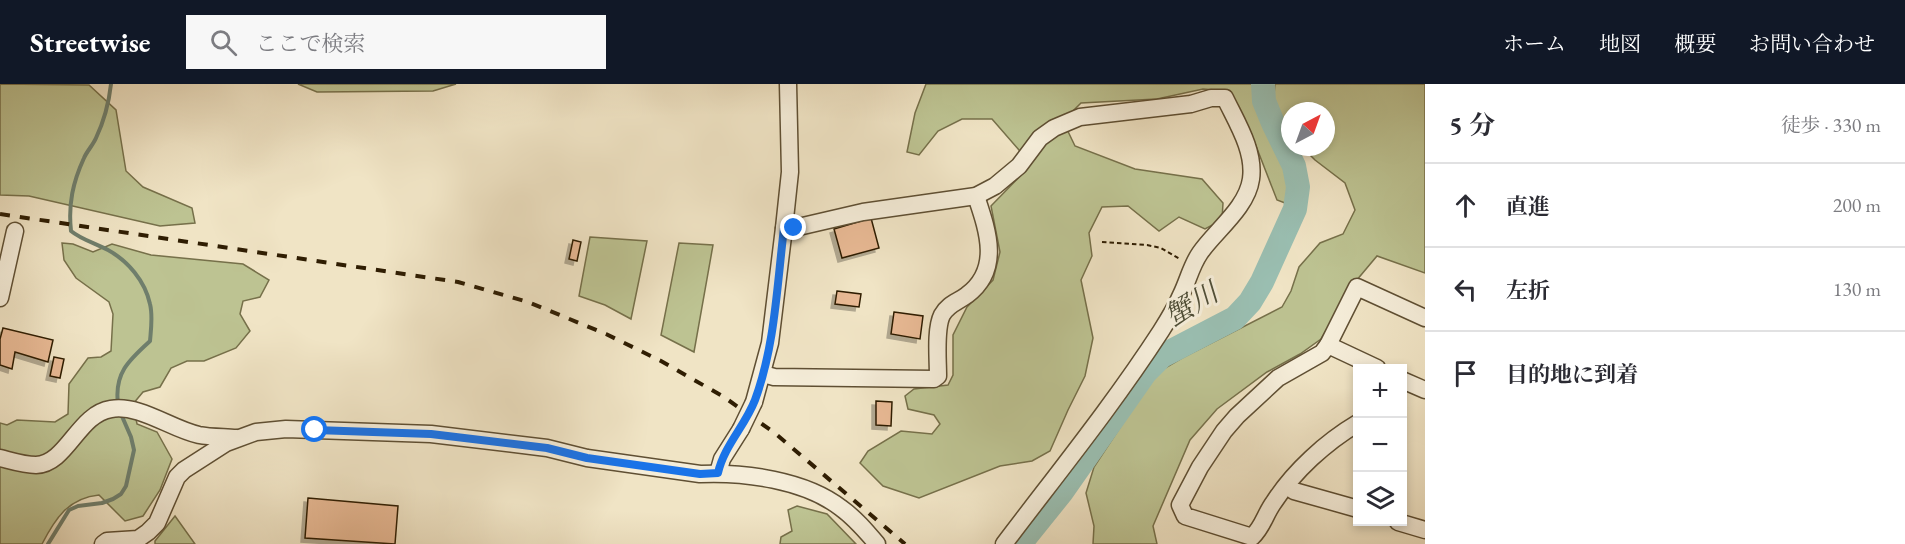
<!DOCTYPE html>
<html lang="ja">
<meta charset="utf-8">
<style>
body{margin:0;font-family:"EB Garamond","Noto Serif JP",serif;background:#f7f7f7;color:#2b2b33}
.controls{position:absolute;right:18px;bottom:18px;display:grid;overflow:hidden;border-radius:0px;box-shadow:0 3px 9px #0003}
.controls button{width:54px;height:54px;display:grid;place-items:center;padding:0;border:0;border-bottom:2px solid #e1e1e2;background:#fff;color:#2b2b33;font:30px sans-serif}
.compass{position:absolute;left:1281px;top:18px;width:54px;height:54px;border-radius:50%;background:#fff;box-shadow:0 3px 9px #0003;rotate:41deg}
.stop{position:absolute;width:18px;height:18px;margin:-14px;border:4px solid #1a73e8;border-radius:50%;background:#fff}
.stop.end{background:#1a73e8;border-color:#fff;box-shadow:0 2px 6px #0008}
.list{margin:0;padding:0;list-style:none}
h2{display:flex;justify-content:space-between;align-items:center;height:78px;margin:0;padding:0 24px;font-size:26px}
h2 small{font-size:20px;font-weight:400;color:#7c7c81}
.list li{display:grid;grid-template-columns:39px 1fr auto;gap:18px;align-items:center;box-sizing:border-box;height:84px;padding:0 24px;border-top:2px solid #e1e1e2}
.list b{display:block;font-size:22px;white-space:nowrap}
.list em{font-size:20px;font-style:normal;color:#7c7c81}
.icon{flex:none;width:33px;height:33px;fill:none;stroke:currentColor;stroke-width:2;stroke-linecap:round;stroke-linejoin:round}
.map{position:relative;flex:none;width:1425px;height:460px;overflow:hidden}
header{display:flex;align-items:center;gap:36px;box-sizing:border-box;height:84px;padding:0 30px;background:#111827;color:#fff}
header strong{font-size:28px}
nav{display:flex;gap:33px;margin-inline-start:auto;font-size:21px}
.search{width:420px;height:54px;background:#f7f7f7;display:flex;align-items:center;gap:15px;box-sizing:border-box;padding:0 21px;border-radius:0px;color:#7c7c81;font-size:22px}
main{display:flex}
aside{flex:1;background:#fff}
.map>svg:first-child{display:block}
.green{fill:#bdc392;stroke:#76704a;stroke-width:1.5}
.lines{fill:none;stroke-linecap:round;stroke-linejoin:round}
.stream{stroke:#6f7e6c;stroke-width:4}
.river{stroke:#9abfb2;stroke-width:24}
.building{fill:#e8b994;stroke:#2f1d02;stroke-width:1.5;filter:url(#shadow)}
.minor-casing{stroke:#5f4f33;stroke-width:19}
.path{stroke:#2f1d02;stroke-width:2;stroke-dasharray:4.5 3;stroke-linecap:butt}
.minor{stroke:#f5edd9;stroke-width:16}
.rail{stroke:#2f1d02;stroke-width:4;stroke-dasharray:10 10;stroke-linecap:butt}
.minor-bridge-casing{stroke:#5f4f33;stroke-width:19;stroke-linecap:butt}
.minor-bridge{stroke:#f5edd9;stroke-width:16}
.route{stroke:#1a73e8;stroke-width:8}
.labels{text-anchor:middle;stroke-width:6;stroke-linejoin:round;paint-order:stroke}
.water-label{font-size:28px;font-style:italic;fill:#4f4e37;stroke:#f5edd9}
</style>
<header>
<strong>Streetwise</strong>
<div class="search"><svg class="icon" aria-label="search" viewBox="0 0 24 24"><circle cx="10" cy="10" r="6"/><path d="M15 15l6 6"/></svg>ここで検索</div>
<nav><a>ホーム</a><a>地図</a><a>概要</a><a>お問い合わせ</a></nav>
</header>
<main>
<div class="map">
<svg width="1425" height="460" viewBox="0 0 1425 460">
<defs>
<filter id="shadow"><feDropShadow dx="-4" dy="4" stdDeviation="0" flood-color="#0004"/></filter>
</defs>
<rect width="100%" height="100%" fill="#f0e4c5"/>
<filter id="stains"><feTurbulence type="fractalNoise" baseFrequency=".00333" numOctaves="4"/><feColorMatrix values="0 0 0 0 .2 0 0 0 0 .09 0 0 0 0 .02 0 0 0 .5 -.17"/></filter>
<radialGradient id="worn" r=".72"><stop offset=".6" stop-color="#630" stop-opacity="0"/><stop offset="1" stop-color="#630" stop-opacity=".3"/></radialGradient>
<g class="green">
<polygon points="0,0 89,1 116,26 126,87 143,103 192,124 195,139 160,142 29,112 0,111"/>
<polygon points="298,0 456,0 433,7 317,8"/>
<path d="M926 0H1253C1256 11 1257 22 1261 33 1270 61 1295 88 1285 119L1277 116 1249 44 1228 7 1203 5 1157 15 1081 19 1063 37 1075 62 1135 85 1202 95 1223 119 1222 136 1205 145 1179 133 1159 147 1128 122 1102 123 1089 149 1092 172 1081 196 1093 254 1085 292 1068 326 1050 367 1032 377 1000 382 919 414 883 402 860 379 868 367 901 347 932 350 940 340 934 331 908 325 905 312 914 305 948 301 953 291V251L967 223 993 196 1000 168 991 122 1027 85 1019 66 992 35H962L938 47 919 71 907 68 915 29Z"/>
<polygon points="1275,0 1425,0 1425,189 1377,172 1356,197 1321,255 1300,270 1267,288 1217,325 1190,356 1153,442 1157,460 1093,460 1094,442 1086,409 1094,383 1155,290 1182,274 1282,223 1291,207 1299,183 1320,159 1343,150 1355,126 1345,99 1315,76 1302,63 1326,63 1326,27 1290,27 1290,51 1273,21"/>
<polygon points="590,153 647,157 631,235 605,221 579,212"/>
<path d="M62 159 73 160 93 168 112 160 151 171 243 180 269 196 260 213 243 217 240 230 250 247 236 264 204 277H187L171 284 160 303 143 308 133 320 137 340 157 348 172 375 160 406 143 432 125 437 99 411C68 414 55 435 42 460H0V339L7 341 17 336 55 338 68 330 69 300 88 274 101 273 111 267 113 230 109 218 76 194 64 176Z"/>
<polygon points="679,159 713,161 694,268 661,251"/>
<polygon points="797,422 827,430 856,460 780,460 781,453 792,447 788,426"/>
<polygon points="175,432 195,460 155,460 155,457"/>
</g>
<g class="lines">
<g class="stream">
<path d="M111 0C109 18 104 37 96 54 93 61 87 67 84 74 73 98 68 120 71 147 82 156 95 159 108 166 128 177 145 197 150 220 153 232 151 245 150 257 129 276 114 289 118 320"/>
<polyline points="48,460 69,426 78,422 102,419 113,415 121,410 126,402 134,366 131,353 121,330"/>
</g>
<polyline class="river" points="1020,460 1061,409 1145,289 1162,272 1235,234 1250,218 1262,198 1295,125 1298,103 1294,82 1273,39 1264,17 1263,0"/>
</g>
<g class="building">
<polygon points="871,134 879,164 842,174 834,145"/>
<polygon points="573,156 581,158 577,177 569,175"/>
<polygon points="837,207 861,210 859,223 835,220"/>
<polygon points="894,228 923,232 920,255 891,250"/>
<polygon points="3,244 53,256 48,278 15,268 12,285 0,281 0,255"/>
<polygon points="54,273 64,275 60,294 50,292"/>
<polygon points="876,317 892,318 891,342 876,341"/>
<polygon points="308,414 398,422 395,460 305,454"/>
</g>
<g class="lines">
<defs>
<g id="minor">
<path d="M784 144H794L863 128 976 112 995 102 1019 82 1040 54 1054 44 1080 33 1191 20 1211 14H1225C1237 39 1255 67 1251 95 1247 124 1215 147 1200 169 1191 182 1188 197 1181 211 1176 223 1168 236 1161 247 1113 321 1057 390 1004 460"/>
<polyline points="0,214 15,147"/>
<polyline points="1328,261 1357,203 1425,234"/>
<path d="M763 290 774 293 934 295 938 292C938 275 935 245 942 231 948 220 958 218 967 211 1002 185 987 145 976 112"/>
<polyline points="1402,296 1425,306"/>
<polyline points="754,318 770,259 784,144 790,88 788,0"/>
<path d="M1358 339C1326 358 1294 387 1274 418 1265 430 1263 443 1252 453L1185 432 1180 421 1200 383 1224 347 1237 332 1278 294 1322 269 1328 261 1377 284"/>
<path d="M0 374C12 377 24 381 36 381 67 380 78 330 111 325 140 320 171 345 199 351 210 353 224 353 236 354"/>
<polyline points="718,389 722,375 741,345"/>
<polyline points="1287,402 1294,407 1358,425"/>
<polyline points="1398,438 1425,446"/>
<path d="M103 460 107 457 138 455 148 448 157 439 177 393 184 386 226 359 256 348 286 345 431 350 547 364 587 374 700 390C744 388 805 396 841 424 855 434 866 447 877 460"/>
</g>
</defs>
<use href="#minor" class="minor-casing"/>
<polyline class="path" points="1102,158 1147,161 1161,164 1180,175"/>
<use href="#minor" class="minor"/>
<polyline class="rail" points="0,130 458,198 528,218 606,250 661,277 724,313 776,350 905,460"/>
<defs>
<polyline id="minor-bridge" points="741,345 754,318"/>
</defs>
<use href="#minor-bridge" class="minor-bridge-casing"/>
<use href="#minor-bridge" class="minor-bridge"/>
</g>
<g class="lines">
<path class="route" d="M315 346 431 350 547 364 587 374 700 390 718 389C724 362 745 342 755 316 775 262 777 201 784 144H794"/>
</g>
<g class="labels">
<g class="water-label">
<text transform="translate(1191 220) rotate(-31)" y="10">蟹川</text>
</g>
</g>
<rect width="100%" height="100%" filter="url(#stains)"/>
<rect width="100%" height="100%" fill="url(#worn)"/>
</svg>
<div class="controls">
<button>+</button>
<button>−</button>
<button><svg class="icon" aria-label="layers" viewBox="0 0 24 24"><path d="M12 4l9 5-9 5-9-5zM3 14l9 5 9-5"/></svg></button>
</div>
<svg class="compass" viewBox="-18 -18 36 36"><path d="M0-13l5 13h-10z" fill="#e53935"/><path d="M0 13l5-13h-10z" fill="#7c7c81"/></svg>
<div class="stop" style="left:315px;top:346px"></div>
<div class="stop end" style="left:794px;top:144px"></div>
</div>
<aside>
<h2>5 分<small>徒歩 · 330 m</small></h2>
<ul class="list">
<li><svg class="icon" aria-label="ahead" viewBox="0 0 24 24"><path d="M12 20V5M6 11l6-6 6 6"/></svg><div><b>直進</b></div><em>200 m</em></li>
<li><svg class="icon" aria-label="left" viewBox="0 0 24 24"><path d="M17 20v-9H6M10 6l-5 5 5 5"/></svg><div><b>左折</b></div><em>130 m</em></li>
<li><svg class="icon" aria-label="arrive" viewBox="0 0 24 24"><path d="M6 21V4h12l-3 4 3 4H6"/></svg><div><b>目的地に到着</b></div></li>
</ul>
</aside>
</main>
